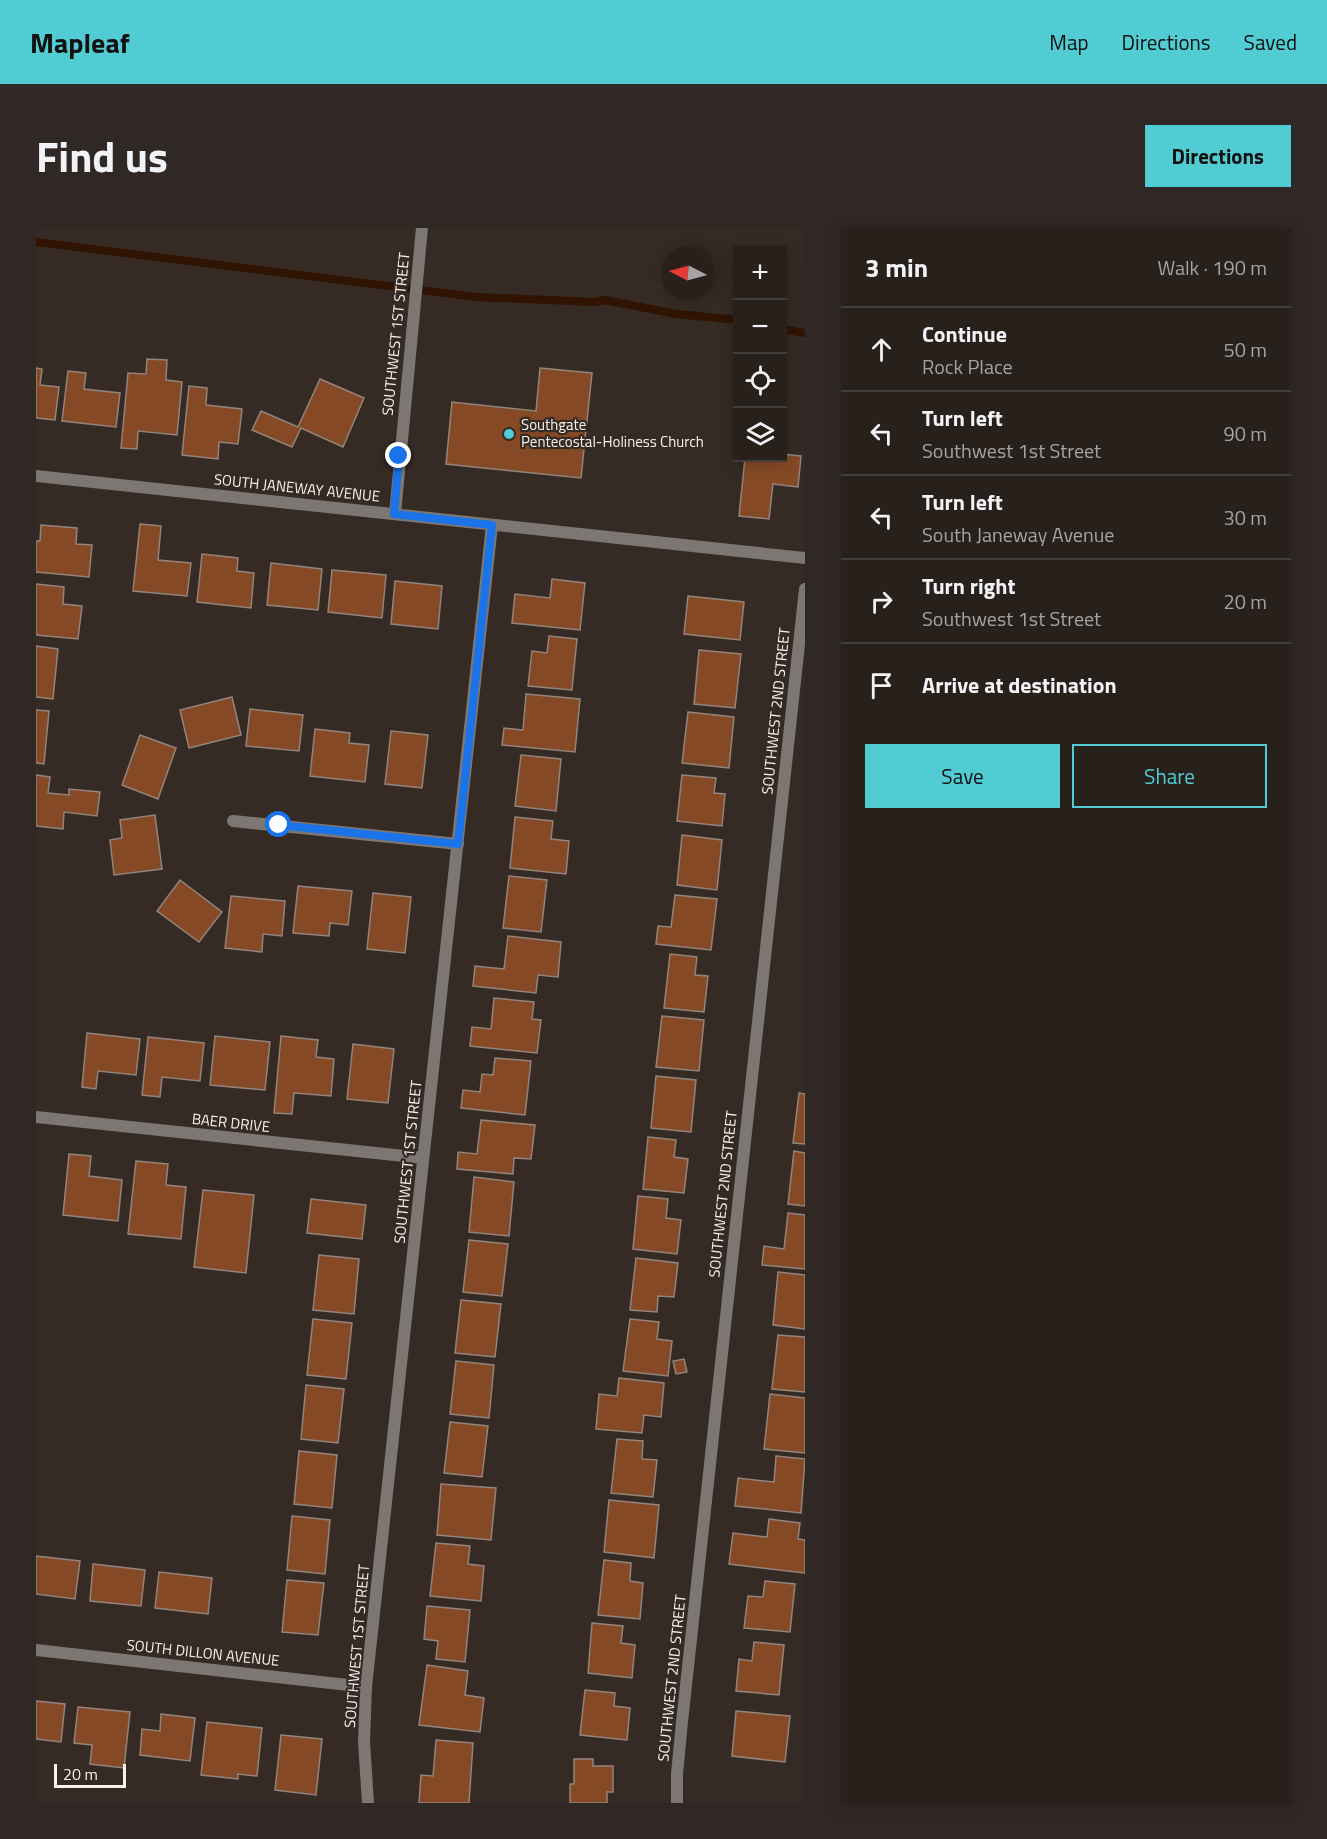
<!DOCTYPE html>
<meta charset="utf-8">
<style>
body{margin:0;font-family:"Titillium Web",sans-serif;background:#302824;color:#f1f3f6}
.controls{position:absolute;right:18px;top:18px;display:grid;overflow:hidden;border-radius:0px;box-shadow:0 3px 15px #0003}
.controls button{width:54px;height:54px;display:grid;place-items:center;padding:0;border:0;border-bottom:2px solid #443e3a;background:#28201b;color:#f1f3f6;font:30px sans-serif}
.compass{position:absolute;left:625px;top:18px;width:54px;height:54px;border-radius:50%;background:#28201b;box-shadow:0 3px 15px #0003;rotate:276deg}
.scale{position:absolute;left:18px;bottom:15px;width:72px;box-sizing:border-box;padding-left:6px;border:3px solid #f9f1ed;border-top:0;font-size:16px;line-height:21px;white-space:nowrap;color:#f9f1ed;-webkit-text-stroke:4px #352a24;paint-order:stroke}
.stop{position:absolute;width:18px;height:18px;margin:-14px;border:4px solid #1a73e8;border-radius:50%;background:#fff}
.stop.end{background:#1a73e8;border-color:#fff;box-shadow:0 2px 6px #0008}
.list{margin:0;padding:0;list-style:none}
h2{display:flex;justify-content:space-between;align-items:center;height:78px;margin:0;padding:0 24px;font-size:26px}
h2 small{font-size:20px;font-weight:400;color:#a5a3a3}
.list li{display:grid;grid-template-columns:39px 1fr auto;gap:18px;align-items:center;box-sizing:border-box;height:84px;padding:0 24px;border-top:2px solid #443e3a}
.list b{display:block;font-size:22px;white-space:nowrap}
.list p{margin:0;font-size:20px;white-space:nowrap;color:#a5a3a3}
.list em{font-size:20px;font-style:normal;color:#a5a3a3}
.actions{display:flex;gap:12px;padding:18px 24px}
.actions a{flex:1;padding:14px 0;border:2px solid #51ccd3;border-radius:0px;text-align:center;font-size:21px;color:#51ccd3}
.actions .main{background:#51ccd3;color:#111}
.icon{flex:none;width:33px;height:33px;fill:none;stroke:currentColor;stroke-width:2;stroke-linecap:round;stroke-linejoin:round}
.map{position:relative;flex:none;width:769px;height:1575px;overflow:hidden;border-radius:0px}
header{display:flex;align-items:center;gap:36px;box-sizing:border-box;height:84px;padding:0 30px;background:#51ccd3;color:#111}
header strong{font-size:28px}
nav{display:flex;gap:33px;margin-inline-start:auto;font-size:21px}
.intro{display:flex;align-items:center;justify-content:space-between;box-sizing:border-box;height:144px;padding:0 36px}
h1{margin:0;font-size:42px}
.button{padding:15px 27px;border-radius:0px;background:#51ccd3;color:#111;font-size:21px;font-weight:700}
main{display:flex;gap:36px;padding:0 36px}
aside{flex:1;background:#28201b;border-radius:0px;box-shadow:0 3px 15px #0003}
.map>svg:first-child{display:block}
.lines{fill:none;stroke-linecap:round;stroke-linejoin:round}
.stream{stroke:#311302;stroke-width:8}
.building{fill:#854a25;stroke:#92847d;stroke-width:1.5}
.minor{stroke:#7d7774;stroke-width:12}
.tertiary{stroke:#7d7774;stroke-width:12}
.route{stroke:#1a73e8;stroke-width:8}
.poi-dot{fill:#51ccd3;stroke:#352a24;stroke-width:2}
.labels{text-anchor:middle;stroke-width:4.5;stroke-linejoin:round;paint-order:stroke}
.street-label{font-size:15px;fill:#f9f1ed;stroke:#352a24}
.poi-label{font-size:15px;fill:#f9f1ed;stroke:#352a24;text-anchor:start}
</style>
<header>
<strong>Mapleaf</strong>
<nav><a>Map</a><a>Directions</a><a>Saved</a></nav>
</header>
<div class="intro"><h1>Find us</h1><a class="button">Directions</a></div>
<main>
<div class="map">
<svg width="769" height="1575" viewBox="0 0 769 1575">
<rect width="100%" height="100%" fill="#352a24"/>
<g class="lines">
<g class="stream">
<polyline points="0,14 440,69 559,74 569,72 640,86 702,92"/>
<polyline points="746,101 769,105"/>
</g>
</g>
<g class="building">
<polygon points="111,131 131,132 130,152 146,154 141,207 102,203 101,221 85,220 92,145 110,146"/>
<polygon points="0,140 6,141 4,157 23,159 19,192 0,190"/>
<polygon points="504,140 556,145 545,250 410,236 416,174 500,183"/>
<polygon points="32,143 50,145 48,161 84,165 80,199 26,193"/>
<polygon points="284,151 328,170 307,219 265,200 256,219 216,202 225,183 262,199"/>
<polygon points="153,158 171,160 170,177 206,181 202,216 183,214 182,231 146,227"/>
<polygon points="746,226 765,228 762,259 737,256 733,291 703,288 709,230 746,230"/>
<polygon points="104,296 125,298 122,332 155,335 151,368 97,363"/>
<polygon points="5,297 41,300 40,316 56,317 53,349 0,344 0,313 4,313"/>
<polygon points="166,326 202,330 201,343 218,345 215,380 161,374"/>
<polygon points="235,335 286,341 282,382 231,377"/>
<polygon points="296,342 350,347 346,390 292,384"/>
<polygon points="516,351 549,355 544,402 476,395 479,366 514,370"/>
<polygon points="359,353 406,358 402,401 355,396"/>
<polygon points="0,356 28,359 27,376 46,378 42,411 0,407"/>
<polygon points="652,368 708,374 704,412 648,406"/>
<polygon points="513,408 541,411 536,462 492,458 496,423 511,425"/>
<polygon points="0,418 22,421 17,471 0,469"/>
<polygon points="663,422 705,426 699,480 658,476"/>
<polygon points="490,466 544,471 539,524 466,517 468,500 487,502"/>
<polygon points="196,469 205,507 153,520 144,482"/>
<polygon points="214,481 267,487 263,523 210,518"/>
<polygon points="0,482 13,483 8,536 0,535"/>
<polygon points="652,484 698,489 693,540 646,535"/>
<polygon points="279,501 314,505 313,515 333,517 329,554 274,548"/>
<polygon points="355,503 392,507 386,560 349,556"/>
<polygon points="104,507 140,520 122,571 86,557"/>
<polygon points="485,527 525,531 520,583 479,578"/>
<polygon points="0,547 14,549 12,565 33,567 33,561 64,564 61,588 28,584 27,601 0,598"/>
<polygon points="646,547 680,550 678,565 689,566 686,598 641,593"/>
<polygon points="119,587 126,641 78,647 74,612 86,610 84,592"/>
<polygon points="479,589 517,593 515,611 533,613 530,646 474,640"/>
<polygon points="646,607 686,612 681,662 641,657"/>
<polygon points="473,648 511,652 505,704 467,700"/>
<polygon points="144,652 186,684 163,714 121,683"/>
<polygon points="262,658 316,663 312,697 294,695 293,708 257,705"/>
<polygon points="337,665 375,669 369,725 331,721"/>
<polygon points="639,667 681,671 675,722 620,716 622,698 635,699"/>
<polygon points="195,668 249,673 246,708 227,706 226,724 189,720"/>
<polygon points="472,708 525,714 522,749 502,747 500,765 437,758 439,738 468,741"/>
<polygon points="634,726 661,729 659,747 672,748 668,784 628,780"/>
<polygon points="458,770 498,774 496,791 505,792 501,825 434,818 436,799 455,801"/>
<polygon points="626,788 668,792 663,843 620,839"/>
<polygon points="51,805 104,811 100,847 62,843 60,861 46,859"/>
<polygon points="179,808 234,814 229,862 174,857"/>
<polygon points="245,808 282,812 280,829 298,831 295,868 258,865 256,886 238,885"/>
<polygon points="112,809 168,815 164,853 126,849 124,869 106,867"/>
<polygon points="317,816 358,821 352,875 311,871"/>
<polygon points="459,830 495,833 489,887 425,880 427,862 444,864 446,846 457,847"/>
<polygon points="620,848 660,852 655,904 615,900"/>
<polygon points="763,865 769,866 769,916 757,915"/>
<polygon points="445,892 499,897 495,931 478,930 477,946 421,941 422,924 441,926"/>
<polygon points="612,909 640,912 638,929 652,931 648,965 607,961"/>
<polygon points="758,923 769,925 769,978 752,976"/>
<polygon points="33,926 55,928 53,948 86,952 82,993 27,987"/>
<polygon points="100,933 132,936 130,957 150,959 145,1011 92,1006"/>
<polygon points="438,949 478,954 473,1008 433,1004"/>
<polygon points="167,962 218,967 210,1045 158,1039"/>
<polygon points="602,968 632,971 630,990 645,992 641,1026 597,1021"/>
<polygon points="275,971 330,977 326,1011 271,1005"/>
<polygon points="752,985 769,987 769,1041 726,1037 728,1018 748,1021"/>
<polygon points="433,1012 472,1016 466,1068 427,1064"/>
<polygon points="283,1027 323,1031 318,1086 277,1082"/>
<polygon points="600,1030 642,1035 638,1069 622,1068 621,1084 594,1082"/>
<polygon points="742,1044 769,1047 769,1101 737,1097"/>
<polygon points="425,1072 465,1076 459,1129 419,1125"/>
<polygon points="277,1091 316,1095 310,1151 271,1147"/>
<polygon points="594,1091 623,1094 621,1111 636,1113 632,1148 587,1143"/>
<polygon points="742,1107 769,1109 769,1164 736,1161"/>
<polygon points="648,1131 651,1144 640,1146 637,1133"/>
<polygon points="420,1133 458,1137 453,1190 414,1186"/>
<polygon points="583,1150 628,1155 625,1189 608,1187 606,1205 560,1201 563,1166 581,1168"/>
<polygon points="270,1157 308,1161 302,1215 265,1211"/>
<polygon points="734,1166 769,1170 769,1225 728,1221"/>
<polygon points="414,1194 452,1198 446,1249 408,1245"/>
<polygon points="581,1211 607,1213 606,1231 621,1232 617,1269 575,1265"/>
<polygon points="263,1223 301,1227 296,1280 258,1276"/>
<polygon points="740,1228 769,1231 765,1285 699,1278 702,1250 738,1254"/>
<polygon points="405,1256 460,1260 455,1312 401,1307"/>
<polygon points="573,1272 623,1277 618,1330 568,1324"/>
<polygon points="256,1288 294,1292 289,1346 251,1342"/>
<polygon points="733,1291 764,1295 762,1311 769,1312 769,1345 693,1336 697,1305 731,1309"/>
<polygon points="400,1315 434,1318 432,1336 448,1338 445,1373 394,1368"/>
<polygon points="0,1328 44,1333 39,1371 0,1366"/>
<polygon points="568,1332 595,1335 594,1353 607,1355 604,1391 562,1387"/>
<polygon points="57,1336 109,1342 105,1378 54,1373"/>
<polygon points="123,1344 176,1350 172,1386 119,1380"/>
<polygon points="251,1352 288,1355 282,1407 246,1404"/>
<polygon points="729,1353 759,1356 754,1404 708,1400 712,1368 727,1369"/>
<polygon points="391,1378 434,1382 429,1434 400,1431 402,1413 388,1411"/>
<polygon points="556,1395 587,1398 585,1415 599,1417 596,1450 552,1445"/>
<polygon points="718,1414 748,1417 743,1467 700,1463 703,1431 716,1433"/>
<polygon points="391,1437 432,1443 429,1467 448,1470 444,1504 383,1497"/>
<polygon points="549,1462 579,1465 578,1478 594,1480 591,1512 544,1507"/>
<polygon points="0,1473 29,1476 25,1514 0,1511"/>
<polygon points="42,1479 94,1484 88,1540 54,1536 56,1517 38,1515"/>
<polygon points="700,1483 754,1488 749,1534 696,1528"/>
<polygon points="125,1486 159,1490 154,1533 104,1527 106,1501 124,1503"/>
<polygon points="171,1494 226,1500 221,1548 202,1546 202,1551 165,1547"/>
<polygon points="245,1507 286,1511 280,1567 239,1562"/>
<polygon points="400,1512 437,1515 433,1575 383,1575 385,1547 397,1548"/>
<polygon points="538,1531 557,1531 557,1538 577,1538 577,1564 571,1564 571,1575 534,1575 534,1556 538,1556"/>
</g>
<g class="lines">
<g class="minor">
<polyline points="359,286 386,0"/>
<polyline points="197,593 422,616"/>
<polyline points="0,889 387,930"/>
<polyline points="0,1422 330,1459"/>
<polyline points="332,1575 328,1514 330,1459 456,297"/>
<polyline points="641,1575 641,1546 646,1494 769,361"/>
</g>
<polyline class="tertiary" points="0,248 769,330"/>
</g>
<g class="lines">
<polyline class="route" points="243,597 422,616 456,297 358,286 363,228"/>
</g>
<circle class="poi-dot" cx="473" cy="206" r="6"/>
<g class="labels">
<g class="street-label">
<text transform="translate(360 106) rotate(-84)" y="5">SOUTHWEST 1ST STREET</text>
<text transform="translate(261 260) rotate(6)" y="5">SOUTH JANEWAY AVENUE</text>
<text transform="translate(740 483) rotate(-84)" y="5">SOUTHWEST 2ND STREET</text>
<text transform="translate(195 895) rotate(6)" y="5">BAER DRIVE</text>
<text transform="translate(372 934) rotate(-84)" y="5">SOUTHWEST 1ST STREET</text>
<text transform="translate(687 966) rotate(-84)" y="5">SOUTHWEST 2ND STREET</text>
<text transform="translate(321 1418) rotate(-85)" y="5">SOUTHWEST 1ST STREET</text>
<text transform="translate(167 1425) rotate(6)" y="5">SOUTH DILLON AVENUE</text>
<text transform="translate(636 1450) rotate(-84)" y="5">SOUTHWEST 2ND STREET</text>
</g>
<g class="poi-label">
<text x="485" y="202">Southgate<tspan x="485" dy="17">Pentecostal-Holiness Church</tspan></text>
</g>
</g>
</svg>
<div class="controls">
<button>+</button>
<button>−</button>
<button><svg class="icon" aria-label="locate" viewBox="0 0 24 24"><circle cx="12" cy="12" r="6"/><path d="M12 2v4M12 18v4M2 12h4M18 12h4"/></svg></button>
<button><svg class="icon" aria-label="layers" viewBox="0 0 24 24"><path d="M12 4l9 5-9 5-9-5zM3 14l9 5 9-5"/></svg></button>
</div>
<svg class="compass" viewBox="-18 -18 36 36"><path d="M0-13l5 13h-10z" fill="#e53935"/><path d="M0 13l5-13h-10z" fill="#a5a3a3"/></svg>
<div class="scale">20 m</div>
<div class="stop" style="left:243px;top:597px"></div>
<div class="stop end" style="left:363px;top:228px"></div>
</div>
<aside>
<h2>3 min<small>Walk · 190 m</small></h2>
<ul class="list">
<li><svg class="icon" aria-label="ahead" viewBox="0 0 24 24"><path d="M12 20V5M6 11l6-6 6 6"/></svg><div><b>Continue</b><p>Rock Place</p></div><em>50 m</em></li>
<li><svg class="icon" aria-label="left" viewBox="0 0 24 24"><path d="M17 20v-9H6M10 6l-5 5 5 5"/></svg><div><b>Turn left</b><p>Southwest 1st Street</p></div><em>90 m</em></li>
<li><svg class="icon" aria-label="left" viewBox="0 0 24 24"><path d="M17 20v-9H6M10 6l-5 5 5 5"/></svg><div><b>Turn left</b><p>South Janeway Avenue</p></div><em>30 m</em></li>
<li><svg class="icon" aria-label="right" viewBox="0 0 24 24"><path d="M7 20v-9h11M14 6l5 5-5 5"/></svg><div><b>Turn right</b><p>Southwest 1st Street</p></div><em>20 m</em></li>
<li><svg class="icon" aria-label="arrive" viewBox="0 0 24 24"><path d="M6 21V4h12l-3 4 3 4H6"/></svg><div><b>Arrive at destination</b></div></li>
</ul>
<div class="actions"><a class="main">Save</a><a>Share</a></div>
</aside>
</main>
